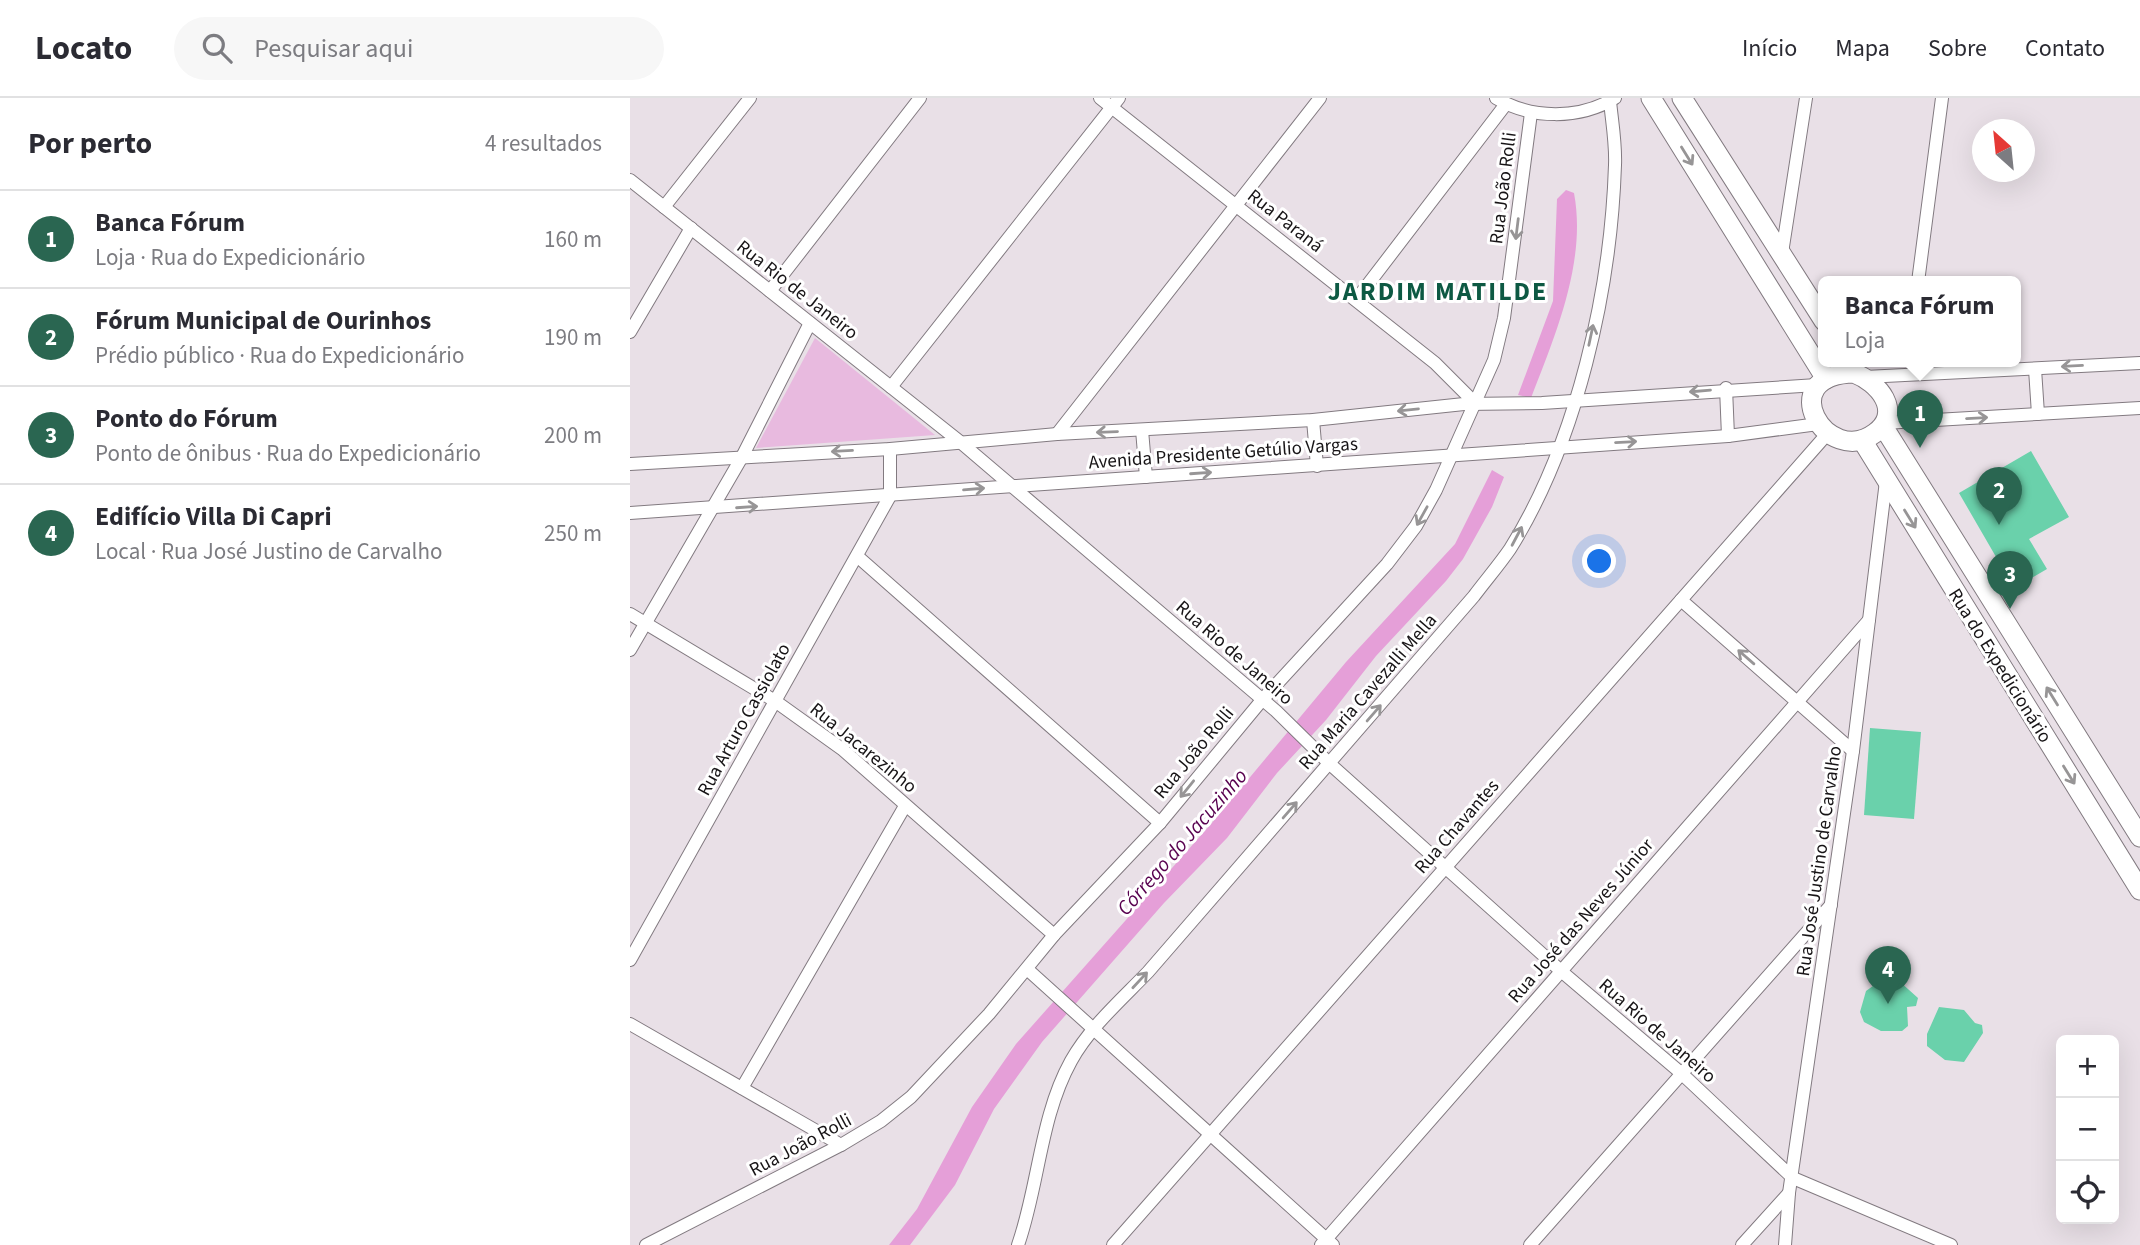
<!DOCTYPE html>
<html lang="pt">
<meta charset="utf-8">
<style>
body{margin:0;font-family:"Source Sans 3",sans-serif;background:#f7f7f7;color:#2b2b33}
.controls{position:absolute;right:21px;bottom:21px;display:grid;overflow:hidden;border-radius:10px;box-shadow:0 7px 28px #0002}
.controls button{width:63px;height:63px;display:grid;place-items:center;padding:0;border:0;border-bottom:2px solid #e1e1e2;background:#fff;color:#2b2b33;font:35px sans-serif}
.compass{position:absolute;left:1342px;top:21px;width:63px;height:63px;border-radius:50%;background:#fff;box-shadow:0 7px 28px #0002;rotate:333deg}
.you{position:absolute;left:970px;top:464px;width:24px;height:24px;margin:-18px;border:5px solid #fff;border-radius:50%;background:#1a73e8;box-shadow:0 0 0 10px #1a73e833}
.badge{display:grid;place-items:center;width:46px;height:46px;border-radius:50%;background:#2a6651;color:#fff;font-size:23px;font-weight:700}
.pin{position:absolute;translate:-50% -58px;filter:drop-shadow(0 2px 4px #0008)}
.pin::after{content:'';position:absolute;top:37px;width:24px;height:21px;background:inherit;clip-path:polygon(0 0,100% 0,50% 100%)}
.popup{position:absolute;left:1188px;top:178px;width:203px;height:91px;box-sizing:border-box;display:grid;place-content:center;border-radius:10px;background:#fff;filter:drop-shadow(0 2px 5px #0005);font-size:23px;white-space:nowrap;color:#7c7c81}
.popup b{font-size:26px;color:#2b2b33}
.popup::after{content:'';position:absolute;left:50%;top:100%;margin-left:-14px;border:14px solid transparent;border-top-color:#fff}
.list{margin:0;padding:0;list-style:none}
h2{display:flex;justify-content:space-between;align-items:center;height:91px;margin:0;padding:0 28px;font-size:30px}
h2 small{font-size:23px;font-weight:400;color:#7c7c81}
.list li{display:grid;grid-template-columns:46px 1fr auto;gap:21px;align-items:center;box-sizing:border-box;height:98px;padding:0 28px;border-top:2px solid #e1e1e2}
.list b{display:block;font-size:26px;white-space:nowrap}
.list p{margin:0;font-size:23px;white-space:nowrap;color:#7c7c81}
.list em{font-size:23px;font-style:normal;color:#7c7c81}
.icon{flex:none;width:38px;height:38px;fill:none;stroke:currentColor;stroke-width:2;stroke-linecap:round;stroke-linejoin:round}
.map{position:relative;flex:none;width:1510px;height:1147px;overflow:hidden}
header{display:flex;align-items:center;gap:42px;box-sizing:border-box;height:98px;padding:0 35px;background:#fff;border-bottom:2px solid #e1e1e2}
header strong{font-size:33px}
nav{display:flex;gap:38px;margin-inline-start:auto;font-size:24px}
.search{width:490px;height:63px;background:#f7f7f7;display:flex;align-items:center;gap:18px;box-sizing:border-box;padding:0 24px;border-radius:38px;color:#7c7c81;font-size:26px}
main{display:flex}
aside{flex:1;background:#fff}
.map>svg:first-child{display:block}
.green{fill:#e8badf}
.water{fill:#e59fd8}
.building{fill:#6ad1ab}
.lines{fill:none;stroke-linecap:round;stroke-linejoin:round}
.minor-casing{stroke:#827a80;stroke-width:14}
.secondary-casing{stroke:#827a80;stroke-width:21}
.minor{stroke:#fff;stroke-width:12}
.secondary{stroke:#fff;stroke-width:19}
.oneway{stroke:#979596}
.labels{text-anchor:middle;stroke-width:6;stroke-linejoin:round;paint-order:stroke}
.street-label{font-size:19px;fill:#171416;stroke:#fff}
.water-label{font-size:21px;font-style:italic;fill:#58014f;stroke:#fff}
.district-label{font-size:26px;font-weight:bold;letter-spacing:2px;fill:#0d5943;stroke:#fff}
</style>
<header>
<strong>Locato</strong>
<div class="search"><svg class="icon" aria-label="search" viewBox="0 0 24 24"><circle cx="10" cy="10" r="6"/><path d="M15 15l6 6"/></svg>Pesquisar aqui</div>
<nav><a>Início</a><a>Mapa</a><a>Sobre</a><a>Contato</a></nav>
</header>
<main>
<aside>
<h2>Por perto<small>4 resultados</small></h2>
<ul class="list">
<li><span class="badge">1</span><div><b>Banca Fórum</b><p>Loja · Rua do Expedicionário</p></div><em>160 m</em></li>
<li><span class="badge">2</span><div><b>Fórum Municipal de Ourinhos</b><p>Prédio público · Rua do Expedicionário</p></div><em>190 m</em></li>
<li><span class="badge">3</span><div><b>Ponto do Fórum</b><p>Ponto de ônibus · Rua do Expedicionário</p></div><em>200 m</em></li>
<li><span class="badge">4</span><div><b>Edifício Villa Di Capri</b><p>Local · Rua José Justino de Carvalho</p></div><em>250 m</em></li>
</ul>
</aside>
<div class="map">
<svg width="1510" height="1147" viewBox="0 0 1510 1147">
<rect width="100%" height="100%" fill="#e9e0e7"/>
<polygon class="green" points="185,240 305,337 126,350"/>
<g class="water">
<path d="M936 92 944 95C957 163 925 238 901 300L888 297 923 203 927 101Z"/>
<polygon points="862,372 874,379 862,409 833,461 816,483 746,558 696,622 647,675 597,740 534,805 412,944 364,1011 325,1087 280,1147 259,1147 287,1111 342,1009 386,946 581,726 716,564 825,446"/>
</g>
<g class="building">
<polygon points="1401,353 1439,419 1399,441 1417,471 1384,490 1329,395"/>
<polygon points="1240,630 1291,634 1284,721 1234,717"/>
<polygon points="1254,880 1269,883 1288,900 1286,908 1277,909 1278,928 1272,933 1251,933 1234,924 1230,914 1236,893"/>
<polygon points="1309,909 1334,912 1345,925 1352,927 1353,935 1334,964 1315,962 1297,948 1297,936"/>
</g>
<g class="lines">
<defs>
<g id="minor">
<polyline points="470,0 805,265 846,306"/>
<path d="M866 0C901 21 949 22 985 0"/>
<polyline points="0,82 329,343 646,613 700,666 931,873 1051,975 1163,1080 1321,1147"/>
<polyline points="34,109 120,0"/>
<polyline points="1152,155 1176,0"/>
<polyline points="1288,184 1312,0"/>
<polyline points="140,193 290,0"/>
<polyline points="726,202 876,6"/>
<polyline points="0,234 61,130"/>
<polyline points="1405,271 1408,316"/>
<polyline points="1235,279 1510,265"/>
<polyline points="261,289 489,0"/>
<polyline points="1096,290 1098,338"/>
<polyline points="683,322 687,368"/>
<polyline points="1254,325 1510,310"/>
<polyline points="512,332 516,379"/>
<polyline points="427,336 690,0"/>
<polyline points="0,366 260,351 427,336 683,322 834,306 912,305 1187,287"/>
<polyline points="0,415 1098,338 1188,326"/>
<polyline points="227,458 530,725"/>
<polyline points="1051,502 1223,653"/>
<polyline points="0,516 145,603 212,651 424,837"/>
<polyline points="0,552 112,359 180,225"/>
<polyline points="0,862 260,398 260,351"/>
<polyline points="397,871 703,1147"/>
<polyline points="0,926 211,1047"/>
<polyline points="112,990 275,708"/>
<polyline points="16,1147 211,1047 251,1023 281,999 359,916 424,837 530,725 632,602 757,466 786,428 806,392 864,262 874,220 901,15"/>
<path d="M388 1147C409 1087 410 1019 441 963 460 929 491 902 518 874L844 498C856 482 869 467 880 451 947 344 981 192 985 67 986 46 982 24 980 3"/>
<polyline points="483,1147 1198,335"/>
<polyline points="691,1147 1239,522"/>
<polyline points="900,1147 1201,807"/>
<polyline points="1112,1147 1159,1095"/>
<polyline points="1155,1147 1159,1095 1223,653 1256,383"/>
</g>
<g id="secondary">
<polyline points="1021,0 1196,281"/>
<polyline points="1052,0 1194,223"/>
<path d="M1224 275C1248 284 1274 314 1245 335 1197 371 1141 277 1224 275Z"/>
<polyline points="1253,328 1510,739"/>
<polyline points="1232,342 1510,792"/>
</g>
</defs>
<use href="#minor" class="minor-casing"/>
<use href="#secondary" class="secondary-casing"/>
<use href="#minor" class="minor"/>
<use href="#secondary" class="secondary"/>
</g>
<defs><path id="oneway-shaft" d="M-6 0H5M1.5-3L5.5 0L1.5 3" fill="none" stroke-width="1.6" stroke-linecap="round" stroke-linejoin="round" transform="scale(1.75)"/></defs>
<g class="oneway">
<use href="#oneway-shaft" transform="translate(1057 58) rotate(58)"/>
<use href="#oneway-shaft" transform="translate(887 131) rotate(97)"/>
<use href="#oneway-shaft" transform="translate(961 237) rotate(-78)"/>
<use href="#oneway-shaft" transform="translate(1442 268) rotate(177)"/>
<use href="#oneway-shaft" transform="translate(1070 293) rotate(175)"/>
<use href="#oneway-shaft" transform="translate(778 312) rotate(174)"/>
<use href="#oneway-shaft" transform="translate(1347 320) rotate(-3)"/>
<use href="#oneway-shaft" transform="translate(477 334) rotate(178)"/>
<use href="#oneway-shaft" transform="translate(996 344) rotate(-3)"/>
<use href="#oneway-shaft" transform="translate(212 353) rotate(177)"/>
<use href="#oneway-shaft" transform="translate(571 375) rotate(-4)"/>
<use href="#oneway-shaft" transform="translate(344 391) rotate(-5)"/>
<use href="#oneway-shaft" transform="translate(117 409) rotate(-4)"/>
<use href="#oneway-shaft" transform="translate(792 418) rotate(119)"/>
<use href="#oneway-shaft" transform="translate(1280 421) rotate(58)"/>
<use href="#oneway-shaft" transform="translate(887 438) rotate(-62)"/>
<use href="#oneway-shaft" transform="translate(1116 559) rotate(-139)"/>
<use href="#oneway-shaft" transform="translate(1422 598) rotate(-122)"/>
<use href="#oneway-shaft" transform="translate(744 615) rotate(-49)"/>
<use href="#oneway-shaft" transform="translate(1439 677) rotate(58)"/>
<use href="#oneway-shaft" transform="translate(557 691) rotate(129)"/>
<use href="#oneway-shaft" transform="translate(660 712) rotate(-49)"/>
<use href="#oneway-shaft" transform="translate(510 882) rotate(-47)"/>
</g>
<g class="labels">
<g class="street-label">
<text transform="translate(872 90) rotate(-83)" y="7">Rua João Rolli</text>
<text transform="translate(656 122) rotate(38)" y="7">Rua Paraná</text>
<text transform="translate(168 191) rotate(38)" y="7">Rua Rio de Janeiro</text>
<text transform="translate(593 354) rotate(-4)" y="7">Avenida Presidente Getúlio Vargas</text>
<text transform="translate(605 554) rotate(41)" y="7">Rua Rio de Janeiro</text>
<text transform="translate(1371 567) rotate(58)" y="7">Rua do Expedicionário</text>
<text transform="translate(737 593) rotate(-49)" y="7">Rua Maria Cavezalli Mella</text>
<text transform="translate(113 621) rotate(-61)" y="7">Rua Arturo Cassiolato</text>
<text transform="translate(234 649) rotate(39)" y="7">Rua Jacarezinho</text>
<text transform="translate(563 654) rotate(-50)" y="7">Rua João Rolli</text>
<text transform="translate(826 728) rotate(-49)" y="7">Rua Chavantes</text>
<text transform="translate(1188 763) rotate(-82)" y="7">Rua José Justino de Carvalho</text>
<text transform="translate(950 822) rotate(-49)" y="7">Rua José das Neves Júnior</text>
<text transform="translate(1028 932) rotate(41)" y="7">Rua Rio de Janeiro</text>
<text transform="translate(170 1046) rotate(-28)" y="7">Rua João Rolli</text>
</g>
<g class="water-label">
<text transform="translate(552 744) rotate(-49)" y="7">Córrego do Jacuzinho</text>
</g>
<g class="district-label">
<text x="808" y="202">JARDIM MATILDE</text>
</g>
</g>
</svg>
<div class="controls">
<button>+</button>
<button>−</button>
<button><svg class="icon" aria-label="locate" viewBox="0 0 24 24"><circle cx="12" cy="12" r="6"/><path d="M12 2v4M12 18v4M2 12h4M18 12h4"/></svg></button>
</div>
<svg class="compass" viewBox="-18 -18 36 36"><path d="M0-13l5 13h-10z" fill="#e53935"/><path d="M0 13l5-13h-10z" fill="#7c7c81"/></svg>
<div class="you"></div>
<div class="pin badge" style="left:1290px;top:350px">1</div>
<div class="popup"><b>Banca Fórum</b>Loja</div>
<div class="pin badge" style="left:1369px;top:427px">2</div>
<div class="pin badge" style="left:1380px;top:511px">3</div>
<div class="pin badge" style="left:1258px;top:906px">4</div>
</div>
</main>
